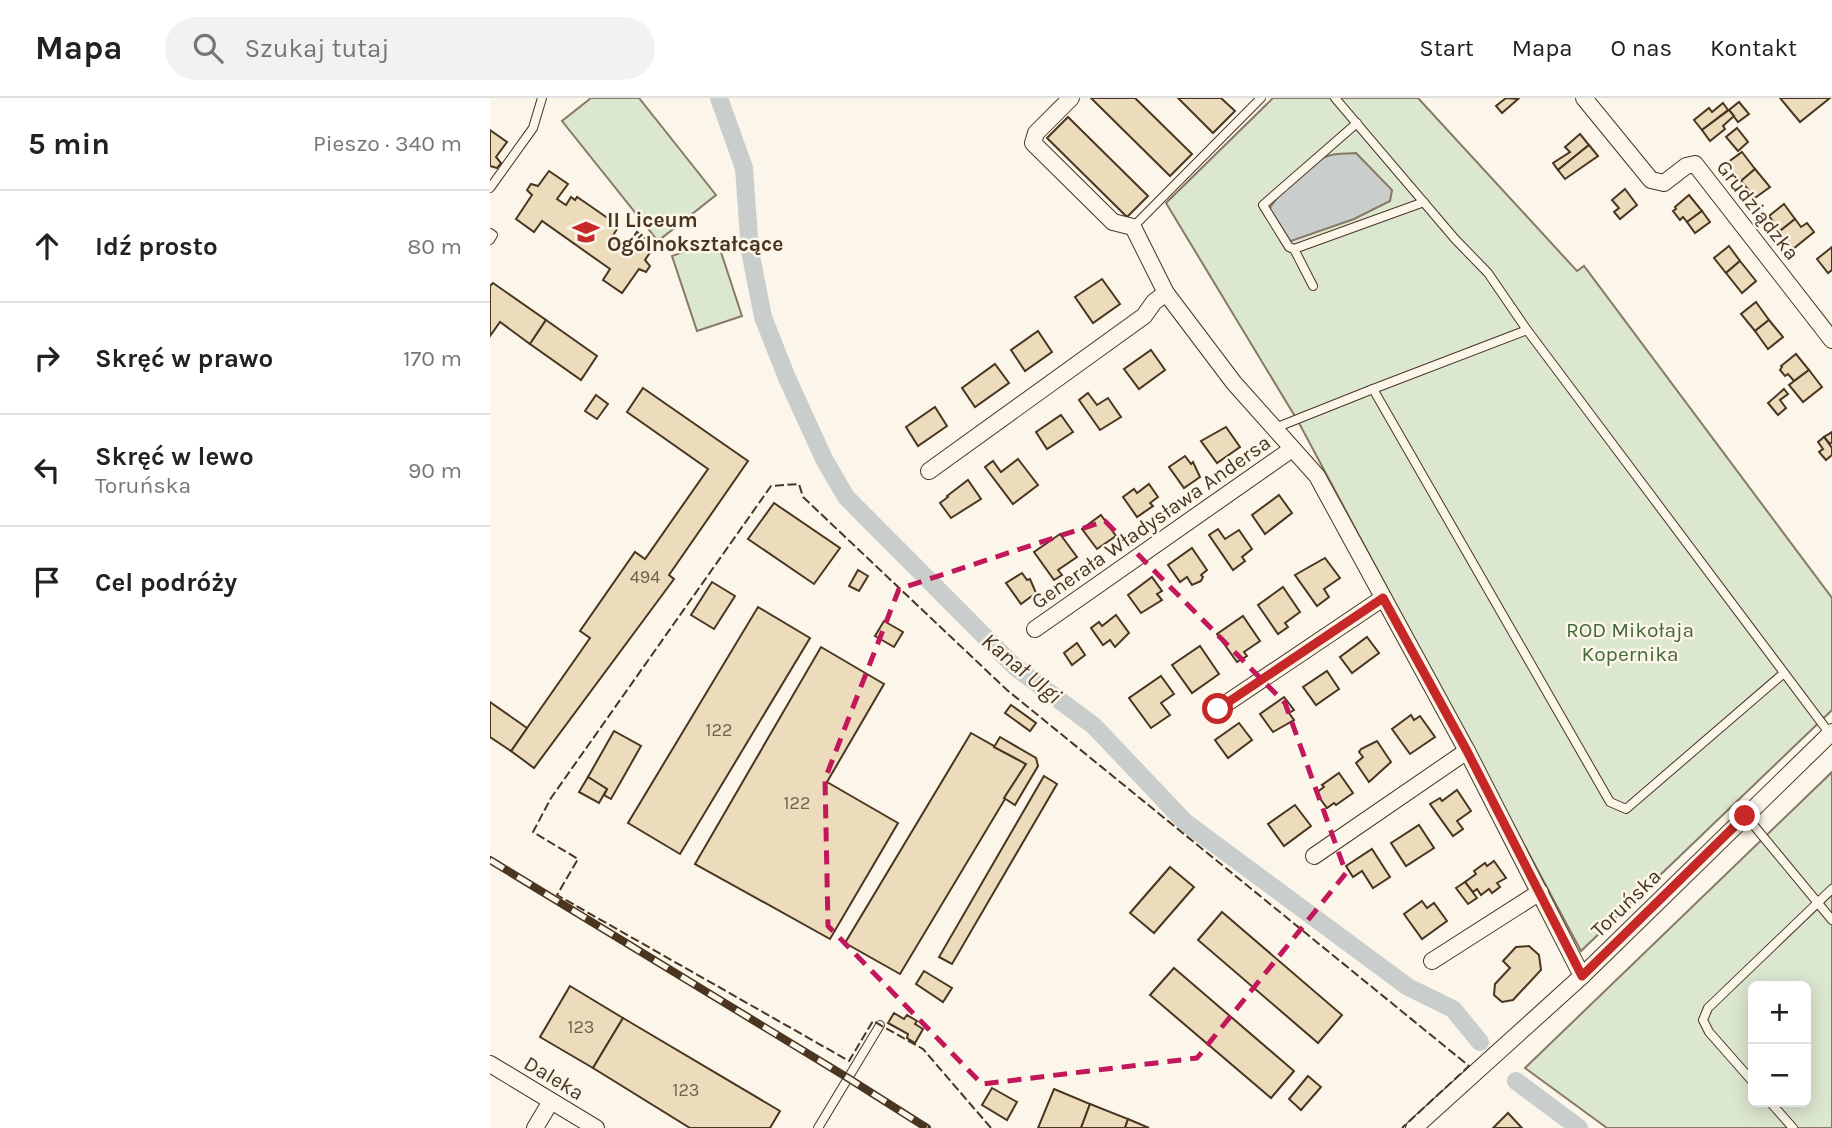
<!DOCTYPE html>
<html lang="pl">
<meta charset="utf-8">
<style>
body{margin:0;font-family:Karla,sans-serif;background:#f2f2f2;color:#222}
.controls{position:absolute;right:21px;bottom:21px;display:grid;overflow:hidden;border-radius:10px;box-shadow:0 4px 18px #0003}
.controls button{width:63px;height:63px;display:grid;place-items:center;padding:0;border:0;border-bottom:2px solid #e0e0e0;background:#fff;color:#222;font:35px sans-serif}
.stop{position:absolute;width:21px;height:21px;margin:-16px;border:5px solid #c62828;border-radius:50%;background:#fff}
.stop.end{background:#c62828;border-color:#fff;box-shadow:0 2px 7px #0008}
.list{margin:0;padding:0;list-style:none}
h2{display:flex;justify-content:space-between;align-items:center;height:91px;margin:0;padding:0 28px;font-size:30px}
h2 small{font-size:23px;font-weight:400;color:#767676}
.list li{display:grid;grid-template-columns:46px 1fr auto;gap:21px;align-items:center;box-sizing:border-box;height:112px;padding:0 28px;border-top:2px solid #e0e0e0}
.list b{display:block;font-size:26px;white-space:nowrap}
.list p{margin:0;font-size:23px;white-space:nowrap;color:#767676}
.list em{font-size:23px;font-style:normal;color:#767676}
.icon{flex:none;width:38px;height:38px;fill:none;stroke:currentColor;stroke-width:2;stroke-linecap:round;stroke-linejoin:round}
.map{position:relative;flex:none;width:1342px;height:1030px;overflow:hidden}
header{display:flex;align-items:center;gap:42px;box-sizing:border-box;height:98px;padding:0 35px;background:#fff;border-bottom:2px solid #e0e0e0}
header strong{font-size:33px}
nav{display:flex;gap:38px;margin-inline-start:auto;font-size:24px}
.search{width:490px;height:63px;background:#f2f2f2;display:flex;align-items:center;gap:18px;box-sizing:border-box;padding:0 24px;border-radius:38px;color:#767676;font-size:26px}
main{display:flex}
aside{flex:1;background:#fff}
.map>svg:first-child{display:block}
.green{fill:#dce7d0;stroke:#887966;stroke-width:2;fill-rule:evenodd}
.water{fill:#c9cecd;stroke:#887966;stroke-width:2}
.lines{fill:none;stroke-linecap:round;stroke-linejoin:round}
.canal{stroke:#c9cecd;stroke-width:18}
.building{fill:#ecdcbc;stroke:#4a3520;stroke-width:2}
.lane-casing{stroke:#4a3520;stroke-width:10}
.street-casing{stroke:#4a3520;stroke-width:18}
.lane{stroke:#fbf6e9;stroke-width:8}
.street{stroke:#fbf6e9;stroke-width:16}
.rail-casing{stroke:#4a3520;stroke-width:8}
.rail{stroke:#fbf6e9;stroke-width:5;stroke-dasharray:16;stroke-linecap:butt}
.fence{stroke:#4a3520;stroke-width:2;stroke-dasharray:9 3.5;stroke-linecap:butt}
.route{stroke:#c62828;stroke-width:9}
.marked{fill:none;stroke:#c2185b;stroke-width:5;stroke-dasharray:14 9;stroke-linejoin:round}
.labels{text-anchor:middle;stroke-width:5;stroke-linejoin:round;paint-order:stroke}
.number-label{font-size:18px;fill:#725f47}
.street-label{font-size:21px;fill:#4a3520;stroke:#fbf6e9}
.poi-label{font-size:21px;font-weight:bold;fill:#4a3520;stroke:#fbf6e9;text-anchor:start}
.park-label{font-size:21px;fill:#436837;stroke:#fbf6e9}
.water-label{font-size:23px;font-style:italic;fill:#4a3520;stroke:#fbf6e9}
</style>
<header>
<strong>Mapa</strong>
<div class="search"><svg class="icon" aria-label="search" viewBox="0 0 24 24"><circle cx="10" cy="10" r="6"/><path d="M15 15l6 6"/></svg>Szukaj tutaj</div>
<nav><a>Start</a><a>Mapa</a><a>O nas</a><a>Kontakt</a></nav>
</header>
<main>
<aside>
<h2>5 min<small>Pieszo · 340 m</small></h2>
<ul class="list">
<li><svg class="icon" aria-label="ahead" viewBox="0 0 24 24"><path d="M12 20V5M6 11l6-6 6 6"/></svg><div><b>Idź prosto</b></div><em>80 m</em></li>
<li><svg class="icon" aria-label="right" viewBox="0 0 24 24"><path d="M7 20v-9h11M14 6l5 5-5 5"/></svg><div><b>Skręć w prawo</b></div><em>170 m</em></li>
<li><svg class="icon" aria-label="left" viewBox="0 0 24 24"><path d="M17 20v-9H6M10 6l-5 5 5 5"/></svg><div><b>Skręć w lewo</b><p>Toruńska</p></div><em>90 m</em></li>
<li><svg class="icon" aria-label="arrive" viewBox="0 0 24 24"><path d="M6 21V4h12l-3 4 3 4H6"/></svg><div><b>Cel podróży</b></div></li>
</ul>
</aside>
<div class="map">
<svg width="1342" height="1030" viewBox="0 0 1342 1030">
<rect width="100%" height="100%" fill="#fbf6e9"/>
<g class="green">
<polygon points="101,0 149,0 226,97 168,143 72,23"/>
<polygon points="783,0 928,0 1087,173 1094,168 1342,500 1342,612 1091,853 809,325 676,105"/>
<polygon points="227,142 252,218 207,233 182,158"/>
<path d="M1342 674V1030H1117L1035 970ZM1263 888H1316V1004H1263Z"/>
</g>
<path class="water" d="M866 55 902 92 900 103 864 121 801 143 794 140 777 115C786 97 819 64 838 58 846 55 857 56 866 55Z"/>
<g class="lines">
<g class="canal">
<polyline points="229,0 254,70 260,153 273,219 297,280 334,361 356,399 525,569 604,628 695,724 918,889 963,911 990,944"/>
<polyline points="1026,983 1089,1030"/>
</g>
</g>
<g class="building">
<polygon points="601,0 645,0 702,56 680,78"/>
<polygon points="688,0 731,0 745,13 723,35"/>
<polygon points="1016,0 1028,1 1012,15 1006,8"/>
<polygon points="1290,0 1340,0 1310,24"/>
<polygon points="1249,4 1259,16 1248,24 1239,12"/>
<polygon points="1233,5 1238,12 1212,32 1204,22 1219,10 1222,14"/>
<polygon points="1239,12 1244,18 1233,28 1235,31 1220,43 1212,32"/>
<polygon points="578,19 658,98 637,119 557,40"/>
<polygon points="1247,30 1258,44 1248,53 1236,39"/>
<polygon points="0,32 17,44 6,59 11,65 7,70 0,68"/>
<polygon points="1090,36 1099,47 1068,72 1063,65 1080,54 1075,49"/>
<polygon points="1099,47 1108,58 1075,81 1068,72"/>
<polygon points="1252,54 1265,71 1251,83 1237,65"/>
<polygon points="1265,71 1280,89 1265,100 1251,83"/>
<polygon points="59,73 78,86 67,101 76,107 81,99 85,102 87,99 96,105 129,128 122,139 136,149 147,134 165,147 155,162 160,168 156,174 149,171 132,195 113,182 120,171 52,123 44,134 26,121 42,97 37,92 41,86 48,88"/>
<polygon points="1135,91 1147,107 1130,121 1124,114 1129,110 1122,102"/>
<polygon points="1199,97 1212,113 1197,124 1193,119 1190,122 1183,113 1186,111 1185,109"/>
<polygon points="1294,106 1305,121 1290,133 1279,118"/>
<polygon points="1212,113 1220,124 1205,135 1197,124"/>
<polygon points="1305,121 1311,129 1317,125 1324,134 1303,151 1290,133"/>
<polygon points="1239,148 1250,163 1236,175 1224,160"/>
<polygon points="1342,149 1342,172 1338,175 1327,161"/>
<polygon points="1250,163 1266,183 1252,195 1236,175"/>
<polygon points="612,181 630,206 603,225 585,199"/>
<polygon points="3,185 56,222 40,246 10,224 0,238 0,188"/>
<polygon points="1266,204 1279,222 1265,233 1251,216"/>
<polygon points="56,222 107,258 91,282 40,246"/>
<polygon points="1279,222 1293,239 1278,251 1265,233"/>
<polygon points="548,233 562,254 535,273 521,252"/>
<polygon points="661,252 675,272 649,291 634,271"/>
<polygon points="1306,256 1319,272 1304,283 1298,276 1295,278 1290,272 1292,269 1291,268"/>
<polygon points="505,266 519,285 485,309 472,290"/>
<polygon points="1319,272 1332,289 1313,304 1299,287"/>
<polygon points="153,290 258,363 179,477 184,481 44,670 21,653 100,540 90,533 145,454 155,461 218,371 137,314"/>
<polygon points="1294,291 1298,296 1290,302 1296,310 1288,317 1278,305"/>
<polygon points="598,295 607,307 618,300 631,319 610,332 589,302"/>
<polygon points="106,297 118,306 107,321 95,313"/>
<polygon points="445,309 457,328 428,348 416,329"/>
<polygon points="571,317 583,334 557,351 546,334"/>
<polygon points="736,329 750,349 727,365 711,343"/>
<polygon points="1342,334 1342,344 1340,346 1334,339"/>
<polygon points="1334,339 1342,350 1342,357 1336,362 1329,354 1333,351 1328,344"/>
<polygon points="695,358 701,366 703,364 710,379 694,390 679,369"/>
<polygon points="528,361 548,387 523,406 495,369 503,363 511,374"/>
<polygon points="478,382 491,401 461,420 450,405 458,399 457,398"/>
<polygon points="659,386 668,399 660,405 663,408 647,419 633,399 644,391 647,395"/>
<polygon points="789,397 802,415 775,436 762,417"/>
<polygon points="284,405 350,450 324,486 258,441"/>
<polygon points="611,417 626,438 607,451 592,431"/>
<polygon points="728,431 735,441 749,432 762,451 752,459 755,463 743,472 719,437"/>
<polygon points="570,436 587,459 568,472 572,477 564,482 544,454"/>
<polygon points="702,450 717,472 711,477 713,479 711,483 702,487 697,479 690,484 678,467"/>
<polygon points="835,460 850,480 834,491 839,499 827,508 805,477"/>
<polygon points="368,472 378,478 369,493 359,488"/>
<polygon points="532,475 537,482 540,481 546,495 531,506 516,485"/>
<polygon points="662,479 672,493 667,496 672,502 651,515 638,497"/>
<polygon points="222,484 245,498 224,531 201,517"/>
<polygon points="793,489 810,514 795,525 798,529 788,536 768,507"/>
<polygon points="268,509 320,540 190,756 138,725"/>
<polygon points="626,517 639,535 625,549 620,542 613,547 601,530 609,524 612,528"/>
<polygon points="753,518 770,543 754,554 757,558 747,564 727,536"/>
<polygon points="394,523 413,534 404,549 385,538"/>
<polygon points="877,539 889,555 862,575 850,559"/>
<polygon points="587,545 595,557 582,567 574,555"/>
<polygon points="710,548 729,576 702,595 682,567"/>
<polygon points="331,549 394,586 337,684 408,725 340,841 205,766"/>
<polygon points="837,573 849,591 826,607 813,589"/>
<polygon points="671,578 684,596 671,605 680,617 661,630 639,600"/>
<polygon points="794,599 804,612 799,615 804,622 783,634 770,616"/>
<polygon points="0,604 37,630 21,653 0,639"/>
<polygon points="521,607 546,625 540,633 515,615"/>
<polygon points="921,617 924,622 930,618 945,639 920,656 902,631"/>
<polygon points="749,625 762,642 738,660 725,642"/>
<polygon points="124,633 151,648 121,701 114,697 117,691 98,679"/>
<polygon points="481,635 536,666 410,876 355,845"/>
<polygon points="510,639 546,660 548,668 525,707 514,700 536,666 504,649"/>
<polygon points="887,643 901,664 879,684 866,665 873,659 869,654 871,651"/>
<polygon points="849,675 863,695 846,707 844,705 837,710 826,695 834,689 832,687"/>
<polygon points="554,678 567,686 462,866 449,859"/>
<polygon points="98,679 117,691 109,705 89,694"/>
<polygon points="967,692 981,713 967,723 973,731 963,738 940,706 950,700 952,703"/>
<polygon points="805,707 821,728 794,748 778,726"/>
<polygon points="929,727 944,750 916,768 901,745"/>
<polygon points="882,751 900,779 883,790 872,773 863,779 856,768"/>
<polygon points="1004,763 1016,780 1007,785 1010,789 1002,795 999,791 991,797 987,791 983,794 975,784 986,776 984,773 995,765 997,768"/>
<polygon points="680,769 704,789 664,835 640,815"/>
<polygon points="975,784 987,800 978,806 966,790"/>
<polygon points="932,803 937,810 944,805 957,823 932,841 914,816"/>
<polygon points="732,814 852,917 828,945 708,842"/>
<polygon points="1039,848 1049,857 1051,872 1023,902 1012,904 1004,897 1005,886 1020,870 1013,863 1026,849"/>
<polygon points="684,870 804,973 781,1000 660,897"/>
<polygon points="434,873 462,890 453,904 426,886"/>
<polygon points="80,888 133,920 103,970 50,939"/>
<polygon points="404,915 414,921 417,917 427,923 425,926 433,931 425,945 417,940 418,936 398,925"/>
<polygon points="133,920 290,1013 280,1030 200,1030 103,970"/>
<polygon points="818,978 831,989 811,1012 799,1001"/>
<polygon points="502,990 527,1004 517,1022 492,1007"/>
<polygon points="564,991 600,1006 591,1030 548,1030"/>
<polygon points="600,1006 638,1021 635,1030 591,1030"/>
<polygon points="1018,1015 1032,1030 1003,1030"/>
<polygon points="638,1021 659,1030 635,1030"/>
</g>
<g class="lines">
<defs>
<g id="lane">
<polyline points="845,0 965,141 998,175 1037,232 1340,636"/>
<polyline points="0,90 43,30 52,0"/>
<polyline points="643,129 771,0"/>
<polyline points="0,135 3,137 0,142"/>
<polyline points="804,151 934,104"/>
<polyline points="823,188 804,151 799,149 773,107 867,25"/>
<polyline points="1037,232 883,291 1120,704 1136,711 1294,575"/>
<polyline points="785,330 883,291"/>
<polyline points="1256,718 1342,822"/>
<polyline points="1263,984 1219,934 1213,922 1218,910 1342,791"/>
<polyline points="1280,1004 1303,1030"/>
<polyline points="328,1030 390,927"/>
</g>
<g id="street">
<polyline points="581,0 546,35 543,45 623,124 643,129 676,195 744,285 827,378 977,653 1092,878"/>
<polyline points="1094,0 1161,82 1174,85 1196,68 1205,66 1342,242"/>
<polyline points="439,373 654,218 664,204 676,195"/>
<polyline points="545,531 802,351"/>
<polyline points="728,611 893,500"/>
<polyline points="824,758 977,653"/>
<polyline points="942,863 1050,794"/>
<polyline points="0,966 106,1030"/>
<polyline points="45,1030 61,1003"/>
<polyline points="924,1030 1092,878 1342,634"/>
</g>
</defs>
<use href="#lane" class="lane-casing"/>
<use href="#street" class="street-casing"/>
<use href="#lane" class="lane"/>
<use href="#street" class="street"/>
<defs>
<polyline id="rail" points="0,762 358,980 437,1030"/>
</defs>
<use href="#rail" class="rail-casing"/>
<use href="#rail" class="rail"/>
<polyline class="fence" points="501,1030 433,951 383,923 359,963 67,797 88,761 43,734 61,700 281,388 309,386 313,399 517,592 979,968 912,1030"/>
</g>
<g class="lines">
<polyline class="route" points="728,611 893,500 977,653 1092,878 1255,718"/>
</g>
<path class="marked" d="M615 423 795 605 856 775 707 960 492 986 338 828 335 681 409 491Z"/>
<defs>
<symbol id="school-bare" viewBox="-9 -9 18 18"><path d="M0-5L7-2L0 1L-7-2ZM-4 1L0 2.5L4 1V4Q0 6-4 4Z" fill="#c62828" stroke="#fbf6e9" stroke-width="2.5" paint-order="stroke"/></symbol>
</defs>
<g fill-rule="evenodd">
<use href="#school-bare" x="77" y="115" width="38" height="38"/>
</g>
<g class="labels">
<g class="number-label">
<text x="155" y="485">494</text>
<text x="229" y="638">122</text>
<text x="307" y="711">122</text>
<text x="91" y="935">123</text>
<text x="196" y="998">123</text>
</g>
<g class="street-label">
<text transform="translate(1268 112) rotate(52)" y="7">Grudziądzka</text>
<text transform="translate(661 424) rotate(-35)" y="7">Generała Władysława Andersa</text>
<text transform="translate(1136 805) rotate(-44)" y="7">Toruńska</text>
<text transform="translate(64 980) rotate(31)" y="7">Daleka</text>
</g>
<g class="poi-label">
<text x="117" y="129">II Liceum<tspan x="117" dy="24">Ogólnokształcące</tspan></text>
</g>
<g class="park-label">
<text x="1140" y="539">ROD Mikołaja<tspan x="1140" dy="24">Kopernika</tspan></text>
</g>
<g class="water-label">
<text transform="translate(532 570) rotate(40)" y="8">Kanał Ulgi</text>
</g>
</g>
</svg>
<div class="controls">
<button>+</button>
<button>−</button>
</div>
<div class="stop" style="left:728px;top:611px"></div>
<div class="stop end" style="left:1255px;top:718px"></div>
</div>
</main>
